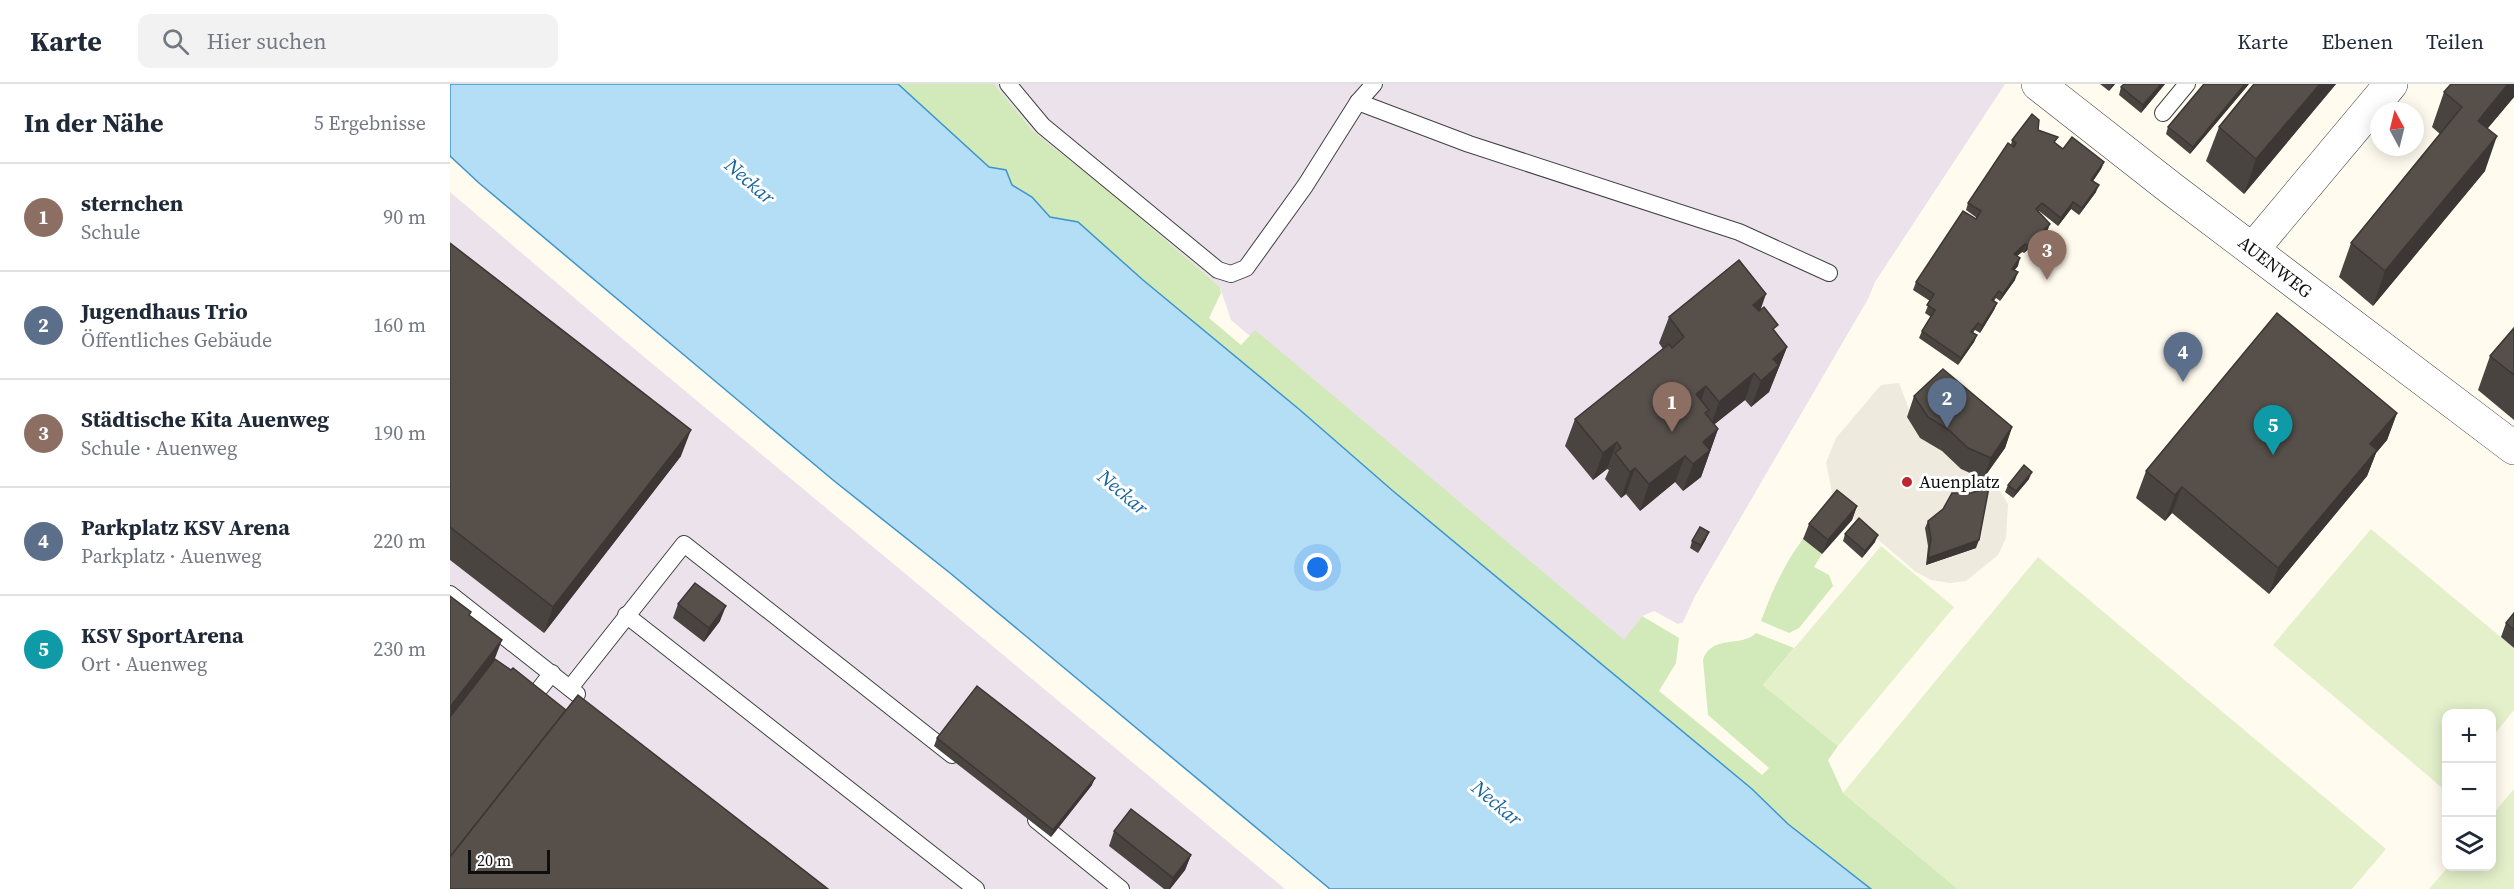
<!DOCTYPE html>
<html lang="de">
<meta charset="utf-8">
<style>
body{margin:0;font-family:"Source Serif 4",serif;background:#f2f2f3;color:#1f2937}
.controls{position:absolute;right:18px;bottom:18px;display:grid;overflow:hidden;border-radius:12px;box-shadow:0 3px 15px #0003}
.controls button{width:54px;height:54px;display:grid;place-items:center;padding:0;border:0;border-bottom:2px solid #e0e1e3;background:#fff;color:#1f2937;font:30px sans-serif}
.compass{position:absolute;left:1920px;top:18px;width:54px;height:54px;border-radius:50%;background:#fff;box-shadow:0 3px 15px #0003;rotate:353deg}
.scale{position:absolute;left:18px;bottom:15px;width:82px;box-sizing:border-box;padding-left:6px;border:3px solid #0e0e0e;border-top:0;font-size:16px;line-height:21px;white-space:nowrap;color:#0e0e0e;-webkit-text-stroke:4px #fff;paint-order:stroke}
.you{position:absolute;left:868px;top:484px;width:21px;height:21px;margin:-15px;border:4px solid #fff;border-radius:50%;background:#1a73e8;box-shadow:0 0 0 9px #1a73e833}
.badge{display:grid;place-items:center;width:39px;height:39px;border-radius:50%;background:#0b8043;color:#fff;font-size:20px;font-weight:700}
.pin{position:absolute;translate:-50% -50px;filter:drop-shadow(0 2px 3px #0008)}
.pin::after{content:'';position:absolute;top:32px;width:21px;height:18px;background:inherit;clip-path:polygon(0 0,100% 0,50% 100%)}
.list{margin:0;padding:0;list-style:none}
h2{display:flex;justify-content:space-between;align-items:center;height:78px;margin:0;padding:0 24px;font-size:26px}
h2 small{font-size:20px;font-weight:400;color:#747a83}
.list li{display:grid;grid-template-columns:39px 1fr auto;gap:18px;align-items:center;box-sizing:border-box;height:108px;padding:0 24px;border-top:2px solid #e0e1e3}
.list b{display:block;font-size:22px;white-space:nowrap}
.list p{margin:0;font-size:20px;white-space:nowrap;color:#747a83}
.list em{font-size:20px;font-style:normal;color:#747a83}
.icon{flex:none;width:33px;height:33px;fill:none;stroke:currentColor;stroke-width:2;stroke-linecap:round;stroke-linejoin:round}
.map{position:relative;flex:none;width:2064px;height:805px;overflow:hidden}
header{display:flex;align-items:center;gap:36px;box-sizing:border-box;height:84px;padding:0 30px;background:#fff;border-bottom:2px solid #e0e1e3}
header strong{font-size:28px}
nav{display:flex;gap:33px;margin-inline-start:auto;font-size:21px}
.search{width:420px;height:54px;background:#f2f2f3;display:flex;align-items:center;gap:15px;box-sizing:border-box;padding:0 21px;border-radius:12px;color:#747a83;font-size:22px}
main{display:flex}
aside{flex:1;background:#fff}
.map>svg:first-child{display:block}
.industrial{fill:#ebe2ec}
.green{fill:#d2e9b9}
.pitch{fill:#e4f0ca}
.plaza{fill:#efeade}
.water{fill:#b4def5;stroke:#3c95cb;stroke-width:1.5}
.lines{fill:none;stroke-linecap:round;stroke-linejoin:round}
.lane-casing{stroke:#414141;stroke-width:18}
.street-casing{stroke:#414141;stroke-width:34}
.lane{stroke:#fff;stroke-width:16}
.street{stroke:#fff;stroke-width:33}
.wall{fill:#4a4440}
.shaded-wall{fill:#3c3734}
.building{fill:#564f4a;stroke:#3c3734;stroke-width:1.5}
.poi-dot{fill:#bc2731;stroke:#fff;stroke-width:2}
.labels{text-anchor:middle;stroke-width:6;stroke-linejoin:round;paint-order:stroke}
.street-label{font-size:18px;fill:#0e0e0e;stroke:#fff}
.poi-label{font-size:18px;fill:#0e0e0e;stroke:#fff;text-anchor:start}
.water-label{font-size:20px;font-style:italic;fill:#18669e;stroke:#fff}
</style>
<header>
<strong>Karte</strong>
<div class="search"><svg class="icon" aria-label="search" viewBox="0 0 24 24"><circle cx="10" cy="10" r="6"/><path d="M15 15l6 6"/></svg>Hier suchen</div>
<nav><a>Karte</a><a>Ebenen</a><a>Teilen</a></nav>
</header>
<main>
<aside>
<h2>In der Nähe<small>5 Ergebnisse</small></h2>
<ul class="list">
<li><span class="badge" style="background:#8d6e63">1</span><div><b>sternchen</b><p>Schule</p></div><em>90 m</em></li>
<li><span class="badge" style="background:#5c6f8a">2</span><div><b>Jugendhaus Trio</b><p>Öffentliches Gebäude</p></div><em>160 m</em></li>
<li><span class="badge" style="background:#8d6e63">3</span><div><b>Städtische Kita Auenweg</b><p>Schule · Auenweg</p></div><em>190 m</em></li>
<li><span class="badge" style="background:#5c6f8a">4</span><div><b>Parkplatz KSV Arena</b><p>Parkplatz · Auenweg</p></div><em>220 m</em></li>
<li><span class="badge" style="background:#0f9aa8">5</span><div><b>KSV SportArena</b><p>Ort · Auenweg</p></div><em>230 m</em></li>
</ul>
</aside>
<div class="map">
<svg width="2064" height="805" viewBox="0 0 2064 805">
<rect width="100%" height="100%" fill="#fffbef"/>
<g class="industrial">
<polygon points="544,0 1555,0 1425,198 1418,215 1245,512 1233,538 1228,540 1204,527 1192,532 1174,557 805,247 800,252 781,236 770,203 660,108 584,48"/>
<polygon points="0,108 175,257 835,805 0,805"/>
</g>
<g class="green">
<path d="M448 0H544L584 48 660 108 770 203 771 209 759 234 791 261 805 246 1174 556 1192 532 1229 554 1226 579 1209 607 1312 691 1319 684 1258 631 1253 576C1261 550 1291 564 1306 549L1344 564 1313 601 1388 662 1378 676 1393 709 1508 805H1421L1338 740 1302 705 943 407 850 326 693 196 628 138 601 133 582 113 562 101 556 86 539 83Z"/>
<path d="M1353 455 1372 470 1364 483 1379 491 1383 502 1349 544 1339 549 1311 537C1322 507 1334 480 1353 455Z"/>
</g>
<g class="pitch">
<polygon points="1921,445 2064,564 2064,626 2042,653 2042,630 1996,630 1996,707 1823,561"/>
<polygon points="1431,462 1504,523 1388,662 1313,601"/>
<polygon points="1588,473 1936,765 1902,805 1508,805 1393,709"/>
<polygon points="2064,705 2064,805 1979,805 1998,783 2042,782 2042,731"/>
</g>
<polygon class="plaza" points="1449,299 1470,354 1492,367 1511,385 1549,405 1558,420 1556,454 1548,471 1516,497 1500,499 1481,496 1466,488 1384,418 1376,379 1386,354 1431,301"/>
<polygon class="water" points="0,0 448,0 539,83 556,86 562,101 582,113 600,133 628,138 693,196 850,326 943,407 1302,705 1338,740 1421,805 880,805 500,489 383,396 29,99 0,72"/>
<g class="lines">
<defs>
<g id="lane">
<polyline points="558,0 593,42 768,186 781,190 796,184 855,102 908,18 924,0"/>
<polyline points="908,18 1019,60 1289,148 1379,189"/>
<polyline points="1713,29 1737,0"/>
<polyline points="0,510 127,610"/>
<polyline points="176,531 526,805"/>
<polyline points="120,604 234,460 502,671"/>
<polyline points="76,622 102,589"/>
<polyline points="586,736 671,805"/>
</g>
<g id="street">
<polyline points="1588,0 1722,105 2064,364"/>
<polyline points="1803,165 1941,0"/>
</g>
</defs>
<use href="#lane" class="lane-casing"/>
<use href="#street" class="street-casing"/>
<use href="#lane" class="lane"/>
<use href="#street" class="street"/>
</g>
<g class="wall">
<polygon points="1650,0 1665,0 1659,7"/>
<polygon points="1715,0 1691,29 1669,11 1671,3"/>
<polygon points="1799,0 1740,70 1716,50 1718,43"/>
<polygon points="1804,0 1886,0 1794,110 1756,77 1769,43"/>
<polygon points="1994,8 2064,13 2038,44 2035,87 1923,222 1889,193 1901,159 1990,50 1982,43"/>
<polygon points="1588,46 1613,65 1654,78 1651,85 1643,97 1646,108 1629,131 1621,125 1608,142 1589,127 1588,128 1597,148 1574,169 1572,168 1567,172 1568,182 1564,186 1565,196 1550,217 1546,214 1544,217 1547,219 1544,226 1530,249 1525,246 1523,249 1527,251 1524,258 1508,281 1469,254 1472,247 1481,233 1475,229 1480,217 1463,206 1466,198 1526,135 1527,134 1516,126 1518,119 1561,61 1562,56"/>
<polygon points="0,159 231,372 94,549 0,476"/>
<polygon points="1311,226 1325,248 1337,263 1319,308 1301,323 1295,316 1264,340 1268,345 1251,393 1233,407 1225,398 1190,427 1176,410 1171,414 1155,395 1159,386 1157,385 1143,396 1115,362 1125,335 1213,265 1209,259 1219,233"/>
<polygon points="2064,244 2064,336 2028,306 2040,272"/>
<polygon points="1464,312 1562,343 1555,364 1533,395 1511,385 1492,367 1470,354 1457,333"/>
<polygon points="1947,329 1937,356 1926,369 1917,392 1819,510 1722,429 1715,437 1686,414 1696,387"/>
<polygon points="1579,395 1563,414 1555,408 1558,401"/>
<polygon points="1407,422 1402,436 1372,470 1353,455 1359,440"/>
<polygon points="1478,437 1526,464 1476,481 1478,462 1475,444"/>
<polygon points="1395,450 1425,458 1412,474 1393,457"/>
<polygon points="1256,455 1248,469 1240,464 1242,457"/>
<polygon points="228,520 270,537 254,558 223,534"/>
<polygon points="2064,529 2064,564 2051,553 2056,539"/>
<polygon points="487,654 642,701 601,753 484,662"/>
<polygon points="664,747 741,771 735,786 720,805 714,805 659,762"/>
</g>
<g class="shaded-wall">
<polygon points="1662,0 1665,0 1659,7"/>
<polygon points="1711,0 1715,0 1691,29 1693,21"/>
<polygon points="1795,0 1799,0 1740,70 1743,63"/>
<polygon points="1870,0 1886,0 1794,110 1806,75"/>
<polygon points="2058,0 2064,0 2064,13 2015,71 2028,37"/>
<polygon points="2047,52 2035,87 1923,222 1935,187"/>
<polygon points="1654,78 1651,85 1639,103 1641,96"/>
<polygon points="1649,101 1646,108 1629,131 1632,124"/>
<polygon points="1623,118 1621,125 1608,142 1611,134"/>
<polygon points="1600,140 1597,148 1574,169 1577,162"/>
<polygon points="1575,160 1572,168 1561,177 1564,170"/>
<polygon points="1570,174 1568,182 1560,192 1562,185"/>
<polygon points="1568,188 1565,196 1550,217 1553,210"/>
<polygon points="1316,210 1307,236 1303,221"/>
<polygon points="1547,219 1544,226 1530,249 1532,242"/>
<polygon points="1527,251 1524,258 1508,281 1511,274"/>
<polygon points="1337,263 1319,308 1301,323 1311,297 1323,275"/>
<polygon points="1304,289 1295,316 1260,344 1269,318"/>
<polygon points="1256,302 1247,328 1246,310"/>
<polygon points="1947,329 1937,356 1926,369 1917,392 1819,510 1828,484 1920,360"/>
<polygon points="1562,343 1555,364 1533,395 1541,374"/>
<polygon points="1268,345 1251,393 1233,407 1243,380 1253,358"/>
<polygon points="241,346 231,372 94,549 103,523"/>
<polygon points="1167,358 1157,385 1143,396 1153,369"/>
<polygon points="1235,372 1225,398 1190,427 1199,400"/>
<polygon points="1185,384 1176,410 1171,414 1180,388"/>
<polygon points="1582,388 1579,395 1563,414 1566,407"/>
<polygon points="1732,403 1722,429 1715,437 1725,411"/>
<polygon points="1407,422 1402,436 1372,470 1378,456"/>
<polygon points="1259,448 1256,455 1248,469 1251,461"/>
<polygon points="1428,451 1425,458 1412,474 1415,467"/>
<polygon points="1529,456 1526,464 1476,481 1478,474"/>
<polygon points="276,522 270,537 254,558 259,544"/>
<polygon points="52,556 42,582 0,637 0,623"/>
<polygon points="645,694 642,701 601,753 603,746"/>
<polygon points="741,771 735,786 720,805 719,805 723,794"/>
</g>
<g class="building">
<polygon points="1674,0 1711,0 1693,21 1671,3"/>
<polygon points="1754,0 1795,0 1743,63 1718,43"/>
<polygon points="1804,0 1870,0 1806,75 1769,43"/>
<polygon points="2001,0 2058,0 2028,37 2047,52 1935,187 1901,159 2012,23 1994,8"/>
<polygon points="1582,30 1589,36 1588,46 1608,53 1604,58 1613,65 1622,53 1654,78 1641,96 1649,101 1632,124 1623,118 1611,134 1592,119 1586,125 1600,140 1577,162 1575,160 1564,170 1570,174 1562,185 1568,188 1553,210 1549,207 1542,216 1547,219 1532,242 1528,239 1521,248 1527,251 1511,274 1472,247 1485,226 1477,221 1484,210 1466,198 1513,127 1526,135 1531,127 1518,119 1558,59 1564,63 1566,59 1562,56"/>
<polygon points="0,159 241,346 103,523 0,443"/>
<polygon points="1289,176 1316,210 1303,221 1309,227 1314,223 1328,241 1323,245 1337,263 1323,275 1329,281 1311,297 1304,289 1269,318 1256,302 1246,310 1259,326 1255,329 1268,345 1253,358 1260,366 1243,380 1235,372 1199,400 1185,384 1180,388 1165,369 1171,364 1167,358 1153,369 1125,335 1219,260 1222,264 1234,253 1219,233"/>
<polygon points="1827,229 1947,329 1920,360 1927,366 1828,484 1732,403 1725,411 1696,387"/>
<polygon points="2064,244 2064,291 2040,272"/>
<polygon points="1493,285 1562,343 1541,374 1518,364 1499,346 1478,333 1464,312"/>
<polygon points="1574,381 1582,388 1566,407 1558,401"/>
<polygon points="1539,403 1529,456 1478,474 1481,455 1478,437 1493,425 1502,409 1521,409"/>
<polygon points="1387,406 1407,422 1378,456 1359,440"/>
<polygon points="1409,434 1428,451 1415,467 1395,450"/>
<polygon points="1250,443 1259,448 1251,461 1242,457"/>
<polygon points="245,499 276,522 259,544 228,520"/>
<polygon points="0,512 21,528 19,531 52,556 0,623"/>
<polygon points="2064,529 2064,546 2056,539"/>
<polygon points="45,575 61,586 63,584 116,626 0,773 0,633"/>
<polygon points="527,602 645,694 603,746 487,654"/>
<polygon points="128,611 378,805 0,805 0,773"/>
<polygon points="681,725 741,771 723,794 664,747"/>
</g>
<circle class="poi-dot" cx="1457" cy="398" r="6"/>
<g class="labels">
<g class="street-label">
<text transform="translate(1825 183) rotate(38)" y="6">AUENWEG</text>
</g>
<g class="poi-label">
<text x="1469" y="404">Auenplatz</text>
</g>
<g class="water-label">
<text transform="translate(300 97) rotate(41)" y="7">Neckar</text>
<text transform="translate(673 408) rotate(40)" y="7">Neckar</text>
<text transform="translate(1047 719) rotate(40)" y="7">Neckar</text>
</g>
</g>
</svg>
<div class="controls">
<button>+</button>
<button>−</button>
<button><svg class="icon" aria-label="layers" viewBox="0 0 24 24"><path d="M12 4l9 5-9 5-9-5zM3 14l9 5 9-5"/></svg></button>
</div>
<svg class="compass" viewBox="-18 -18 36 36"><path d="M0-13l5 13h-10z" fill="#e53935"/><path d="M0 13l5-13h-10z" fill="#747a83"/></svg>
<div class="scale">20 m</div>
<div class="you"></div>
<div class="pin badge" style="left:1222px;top:348px;background:#8d6e63">1</div>
<div class="pin badge" style="left:1497px;top:344px;background:#5c6f8a">2</div>
<div class="pin badge" style="left:1597px;top:196px;background:#8d6e63">3</div>
<div class="pin badge" style="left:1733px;top:298px;background:#5c6f8a">4</div>
<div class="pin badge" style="left:1823px;top:371px;background:#0f9aa8">5</div>
</div>
</main>
